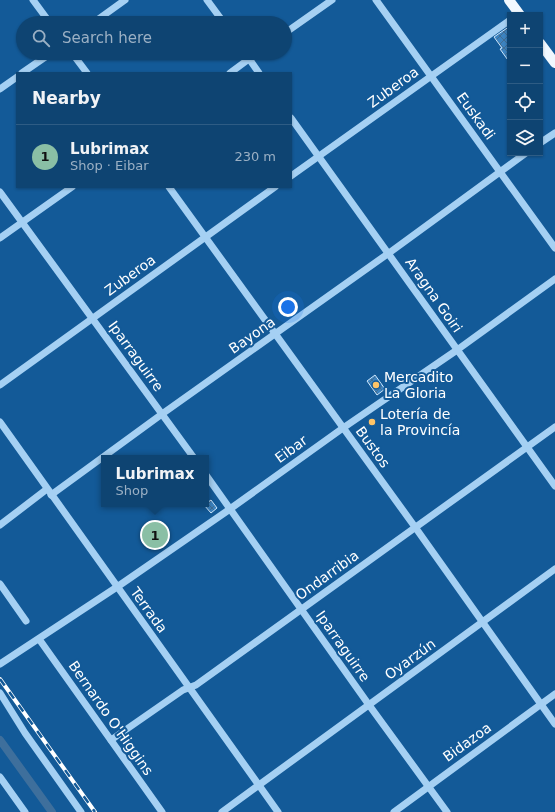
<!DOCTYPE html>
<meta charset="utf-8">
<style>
body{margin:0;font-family:"DejaVu Sans",sans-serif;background:#174b77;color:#f1f3f6}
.controls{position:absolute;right:12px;top:12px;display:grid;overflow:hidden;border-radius:0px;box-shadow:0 1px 3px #0004}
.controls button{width:36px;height:36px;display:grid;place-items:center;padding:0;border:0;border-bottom:1px solid #2e5c84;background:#0e4472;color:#f1f3f6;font:20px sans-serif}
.you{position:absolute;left:288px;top:307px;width:14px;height:14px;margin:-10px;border:3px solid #fff;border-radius:50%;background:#1a73e8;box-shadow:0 0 0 6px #1a73e833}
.badge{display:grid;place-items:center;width:26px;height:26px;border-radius:50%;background:#8abfa5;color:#111;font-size:13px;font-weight:700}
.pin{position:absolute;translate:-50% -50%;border:2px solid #fff;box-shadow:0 1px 4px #0006}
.popup{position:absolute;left:101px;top:455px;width:108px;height:52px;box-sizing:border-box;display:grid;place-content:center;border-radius:0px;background:#0e4472;filter:drop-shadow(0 1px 3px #0005);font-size:13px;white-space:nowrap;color:#9bb0c4}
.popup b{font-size:15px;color:#f1f3f6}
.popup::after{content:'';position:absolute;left:50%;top:100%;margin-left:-8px;border:8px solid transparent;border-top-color:#0e4472}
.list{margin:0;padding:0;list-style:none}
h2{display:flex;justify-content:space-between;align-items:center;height:52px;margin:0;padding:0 16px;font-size:17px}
h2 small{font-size:13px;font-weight:400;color:#9bb0c4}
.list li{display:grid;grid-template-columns:26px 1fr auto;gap:12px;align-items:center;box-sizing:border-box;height:64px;padding:0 16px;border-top:1px solid #2e5c84}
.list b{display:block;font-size:15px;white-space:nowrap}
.list p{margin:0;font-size:13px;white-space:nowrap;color:#9bb0c4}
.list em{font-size:13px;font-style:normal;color:#9bb0c4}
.icon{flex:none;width:22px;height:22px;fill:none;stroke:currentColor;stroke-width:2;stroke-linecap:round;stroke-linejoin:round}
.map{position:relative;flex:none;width:555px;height:812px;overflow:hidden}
.search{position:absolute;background:#0e4472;box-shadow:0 1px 3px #0004;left:16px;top:16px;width:276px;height:44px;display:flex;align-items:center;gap:10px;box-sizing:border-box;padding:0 14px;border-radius:22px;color:#9bb0c4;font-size:15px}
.panel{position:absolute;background:#0e4472;box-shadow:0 1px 3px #0004;left:16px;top:72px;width:276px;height:116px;border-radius:0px}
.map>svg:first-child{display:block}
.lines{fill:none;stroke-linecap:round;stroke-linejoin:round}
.canal{stroke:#3e6f9c;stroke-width:8}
.building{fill:url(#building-cross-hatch);stroke:#cde7fd}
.minor{stroke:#a5d0f3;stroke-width:7}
.major{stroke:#f1f8ff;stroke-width:10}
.rail-casing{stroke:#fff;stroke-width:4}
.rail{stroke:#135a98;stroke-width:2.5;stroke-dasharray:8;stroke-linecap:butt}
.poi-dot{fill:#ffc467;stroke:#135a98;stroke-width:1.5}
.labels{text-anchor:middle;stroke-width:4;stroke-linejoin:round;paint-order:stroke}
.street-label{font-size:14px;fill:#fff;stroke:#135a98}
.poi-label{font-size:14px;fill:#fff;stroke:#135a98;text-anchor:start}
</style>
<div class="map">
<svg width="555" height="812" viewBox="0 0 555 812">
<defs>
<pattern id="building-cross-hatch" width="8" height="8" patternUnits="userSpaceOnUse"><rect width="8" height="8" fill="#3c83c0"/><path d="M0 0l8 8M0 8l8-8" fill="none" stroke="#426d92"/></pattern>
</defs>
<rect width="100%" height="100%" fill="#135a98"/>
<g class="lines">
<polyline class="canal" points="0,740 52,812"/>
</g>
<g class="building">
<polygon points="510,26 510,63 500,49 502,48 494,37"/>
<polygon points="375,375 385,389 377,395 367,381"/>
<polygon points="211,500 217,508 211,513 204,505"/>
<polygon points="154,527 162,539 155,543 148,531"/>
</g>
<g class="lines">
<g class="minor">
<polyline points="33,0 50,23"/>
<polyline points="207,0 224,23"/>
<polyline points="376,0 555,248"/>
<polyline points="93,23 125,0"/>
<polyline points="285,33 332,0"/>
<polyline points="72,53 87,73"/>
<polyline points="245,53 259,73"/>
<polyline points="22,73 51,53"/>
<polyline points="230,73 257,53"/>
<polyline points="0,89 17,77"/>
<polyline points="291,118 555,486"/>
<polyline points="540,143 555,133"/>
<polyline points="291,176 510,20"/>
<polyline points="169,187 415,527 555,724"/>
<polyline points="0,192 194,458"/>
<polyline points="0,238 72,187"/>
<polyline points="0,385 275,187"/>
<polyline points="0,422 278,812"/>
<polyline points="206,475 369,705 447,812"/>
<polyline points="51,495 162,414 389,253 526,153"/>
<polyline points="0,525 47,489"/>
<polyline points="0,584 26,621"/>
<polyline points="39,639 162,812"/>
<polyline points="0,664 117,587 230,509 343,428 457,350 555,279"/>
<polyline points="0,693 25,733 81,812"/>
<polyline points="111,740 183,690 196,685 555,427"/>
<polyline points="0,777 25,812"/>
<polyline points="222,812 555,569"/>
<polyline points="394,812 555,694"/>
</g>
<g class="major">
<polyline points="509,0 520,15"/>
<polyline points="540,43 555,63"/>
</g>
<defs>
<polyline id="rail" points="0,679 95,812"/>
</defs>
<use href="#rail" class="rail-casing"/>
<use href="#rail" class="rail"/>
</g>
<g class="poi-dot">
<circle cx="376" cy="385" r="4"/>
<circle cx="372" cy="422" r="4"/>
</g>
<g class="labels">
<g class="street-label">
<text transform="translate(393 87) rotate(-36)" y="5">Zuberoa</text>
<text transform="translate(476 116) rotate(54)" y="5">Euskadi</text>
<text transform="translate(130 275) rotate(-36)" y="5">Zuberoa</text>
<text transform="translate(434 295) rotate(55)" y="5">Aragna Goiri</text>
<text transform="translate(252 335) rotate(-35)" y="5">Bayona</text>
<text transform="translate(136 356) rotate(54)" y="5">Iparraguirre</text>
<text transform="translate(373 447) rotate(54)" y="5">Bustos</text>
<text transform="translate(291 449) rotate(-36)" y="5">Eibar</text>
<text transform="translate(327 575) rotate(-36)" y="5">Ondarribia</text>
<text transform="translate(149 610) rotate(54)" y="5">Terrada</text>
<text transform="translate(343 646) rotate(55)" y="5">Iparraguirre</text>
<text transform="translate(410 659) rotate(-36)" y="5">Oyarzún</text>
<text transform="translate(111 718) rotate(55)" y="5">Bernardo O'Higgins</text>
<text transform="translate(467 742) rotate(-36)" y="5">Bidazoa</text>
</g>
<g class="poi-label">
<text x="384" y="382">Mercadito<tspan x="384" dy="16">La Gloria</tspan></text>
<text x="380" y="419">Lotería de<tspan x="380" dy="16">la Provincía</tspan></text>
</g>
</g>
</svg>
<div class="controls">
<button>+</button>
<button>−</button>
<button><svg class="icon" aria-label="locate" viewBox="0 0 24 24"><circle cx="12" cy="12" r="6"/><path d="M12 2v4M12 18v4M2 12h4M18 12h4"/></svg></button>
<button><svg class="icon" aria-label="layers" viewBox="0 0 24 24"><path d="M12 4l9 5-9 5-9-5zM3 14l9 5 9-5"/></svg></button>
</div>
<div class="you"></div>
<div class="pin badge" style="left:155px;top:535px">1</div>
<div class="popup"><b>Lubrimax</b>Shop</div>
<div class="search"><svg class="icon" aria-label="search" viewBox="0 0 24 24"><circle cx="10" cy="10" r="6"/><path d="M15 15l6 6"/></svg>Search here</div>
<section class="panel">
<h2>Nearby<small></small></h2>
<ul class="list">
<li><span class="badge">1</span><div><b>Lubrimax</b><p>Shop · Eibar</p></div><em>230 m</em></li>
</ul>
</section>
</div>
